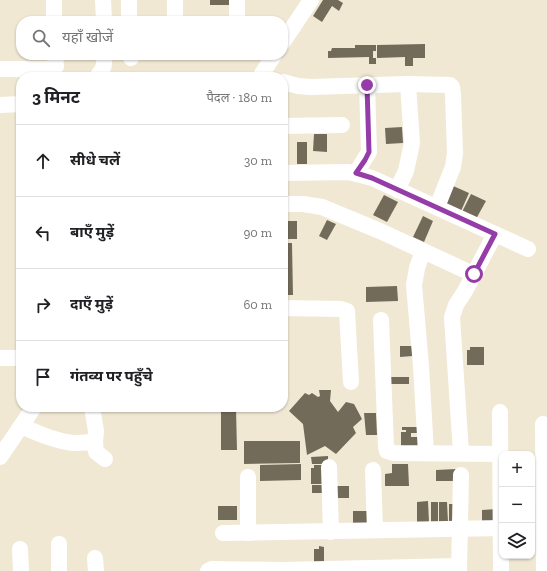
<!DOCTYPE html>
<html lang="hi">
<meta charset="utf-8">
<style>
body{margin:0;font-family:"Zilla Slab","Noto Sans Devanagari",serif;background:#f6f6f6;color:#202124}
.controls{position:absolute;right:12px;bottom:12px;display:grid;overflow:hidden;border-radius:8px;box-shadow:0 1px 3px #0004}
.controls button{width:36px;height:36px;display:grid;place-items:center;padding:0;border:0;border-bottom:1px solid #e0e0e0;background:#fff;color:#202124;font:20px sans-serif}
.stop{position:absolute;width:12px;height:12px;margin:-9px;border:3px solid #963ca8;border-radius:50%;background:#fff}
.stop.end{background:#963ca8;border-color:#fff;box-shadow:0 1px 4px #0008}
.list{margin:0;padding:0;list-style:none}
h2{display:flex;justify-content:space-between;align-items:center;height:52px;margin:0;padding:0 16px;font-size:17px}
h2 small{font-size:13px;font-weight:400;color:#757577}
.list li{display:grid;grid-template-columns:26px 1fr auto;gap:12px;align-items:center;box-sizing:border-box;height:72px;padding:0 16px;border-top:1px solid #e0e0e0}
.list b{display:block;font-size:15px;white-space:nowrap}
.list em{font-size:13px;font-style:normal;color:#757577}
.icon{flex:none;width:22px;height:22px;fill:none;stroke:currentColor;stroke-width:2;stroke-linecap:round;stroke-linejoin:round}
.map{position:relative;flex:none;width:547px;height:571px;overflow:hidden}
.search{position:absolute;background:#fff;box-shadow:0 1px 3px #0004;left:16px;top:16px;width:272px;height:44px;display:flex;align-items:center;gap:10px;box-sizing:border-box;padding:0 14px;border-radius:16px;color:#757577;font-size:15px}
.panel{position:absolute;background:#fff;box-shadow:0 1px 3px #0004;left:16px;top:72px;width:272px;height:340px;border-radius:16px}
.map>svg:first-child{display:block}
.building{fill:#736b5a}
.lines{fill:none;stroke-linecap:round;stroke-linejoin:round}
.minor{stroke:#fff;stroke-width:16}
.route{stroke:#963ca8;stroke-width:5}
</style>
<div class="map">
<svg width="547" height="571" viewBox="0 0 547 571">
<rect width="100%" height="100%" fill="#f1e8d4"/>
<g class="building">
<rect x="210" y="0" width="22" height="5"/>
<polygon points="323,0 338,0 343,3 339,11 332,6 322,22 313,16"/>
<polygon points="425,44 425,58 413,58 413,66 405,66 405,57 377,58 377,45"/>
<polygon points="355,45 376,45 376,51 373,51 373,58 376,58 376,64 369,64 369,57 328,58 328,51 331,51 332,48 355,48"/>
<polygon points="402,127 403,143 386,144 385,128"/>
<polygon points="314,134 327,134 327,152 313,151"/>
<rect x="297" y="142" width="10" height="22"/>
<polygon points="451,185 469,193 461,211 443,202"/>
<polygon points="471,194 486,201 476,219 462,212"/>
<polygon points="384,195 398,202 387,222 373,215"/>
<polygon points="423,216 433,221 424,242 413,237"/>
<polygon points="327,220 336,224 327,240 319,236"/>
<rect x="283" y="221" width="14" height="18"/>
<polygon points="283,243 292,243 293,295 283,295"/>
<polygon points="397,286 398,301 366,302 366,287"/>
<polygon points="400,346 412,346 413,356 400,357"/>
<polygon points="470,347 484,347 484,365 467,365 467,350 470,350"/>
<rect x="391" y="377" width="18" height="7"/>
<polygon points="319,390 331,390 330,401 338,412 346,402 354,404 362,419 353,427 356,433 336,454 325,446 307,455 303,424 289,411 305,393 309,395 312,393 318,397 320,396"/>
<polygon points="221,408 236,408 237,450 221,450"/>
<polygon points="364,413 376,413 377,435 366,435"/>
<polygon points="402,427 417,427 418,433 411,433 411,437 418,437 418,447 401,447 401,432 406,432 406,430 402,430"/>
<polygon points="244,441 300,441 300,463 244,464"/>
<polygon points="328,456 328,464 312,464 311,457"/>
<polygon points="301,464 301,480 260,481 260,465"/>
<polygon points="392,464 408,464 409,486 385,486 385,474 392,473"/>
<polygon points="314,465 326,465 326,484 311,484 311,468 314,468"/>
<polygon points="456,469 457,481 436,481 436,470"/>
<rect x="312" y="485" width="15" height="8"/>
<rect x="332" y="486" width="17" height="12"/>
<polygon points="428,501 429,522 417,522 417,502"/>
<rect x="431" y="502" width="7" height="20"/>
<polygon points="439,502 447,502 448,522 439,522"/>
<rect x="449" y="504" width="10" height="19"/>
<rect x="218" y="506" width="19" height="14"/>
<polygon points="497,509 497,521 482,521 482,510"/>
<rect x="353" y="511" width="19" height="12"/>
<polygon points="319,546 324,547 324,562 314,562 314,549 319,549"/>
</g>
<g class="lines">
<g class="minor">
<polyline points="54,0 54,21"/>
<polyline points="103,0 104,21"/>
<polyline points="129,0 129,21"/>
<polyline points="175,0 175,21"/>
<polyline points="237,0 237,21"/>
<polyline points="283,42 311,0"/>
<polyline points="130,55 131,58"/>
<polyline points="0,69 48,69 56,66 55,55"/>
<path d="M100 77 99 74C105 68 104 63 104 55"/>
<polyline points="260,77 274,55"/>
<polyline points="283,82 298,86 310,87 408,84 450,85 452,87 453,95 455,153 453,167 437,207"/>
<polyline points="0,105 21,104"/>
<polyline points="283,126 342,125"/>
<polyline points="283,173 349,172 372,178 495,234 465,291 456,305 452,317 461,453"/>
<polyline points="356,173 369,152 367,85"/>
<polyline points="397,190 406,171 412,143 408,84"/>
<polyline points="283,204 303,204 322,207 380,231 473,274"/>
<polyline points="495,234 528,249"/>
<polyline points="423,251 417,268 414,285 421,366 426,453"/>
<polyline points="283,308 341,309 347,311 351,382"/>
<polyline points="381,320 386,447 387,451 394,453 501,454"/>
<polyline points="0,358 21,358"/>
<polyline points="92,407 96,431 95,442"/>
<polyline points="500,412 501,571"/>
<polyline points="543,424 544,571"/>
<path d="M21 426C37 433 55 441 73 443 80 443 88 442 95 442L96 452 105 459"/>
<polyline points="0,457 34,407"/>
<polyline points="329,467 331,532"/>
<polyline points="373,470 375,530"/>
<polyline points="248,477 248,533"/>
<polyline points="223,533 502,528"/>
<polyline points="59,544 59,571"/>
<polyline points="20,549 21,571"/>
<polyline points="95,558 96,571"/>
<polyline points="208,571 212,569 282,570 459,566"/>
<polyline points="459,571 461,475"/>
</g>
</g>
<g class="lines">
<polyline class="route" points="367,85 369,152 365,160 356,173 372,178 495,234 474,274"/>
</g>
</svg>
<div class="controls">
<button>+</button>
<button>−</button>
<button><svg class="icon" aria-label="layers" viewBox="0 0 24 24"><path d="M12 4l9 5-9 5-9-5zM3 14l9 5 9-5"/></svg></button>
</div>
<div class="stop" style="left:474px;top:274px"></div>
<div class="stop end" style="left:367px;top:85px"></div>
<div class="search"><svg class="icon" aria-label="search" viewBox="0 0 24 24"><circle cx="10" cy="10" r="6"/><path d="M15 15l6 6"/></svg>यहाँ खोजें</div>
<section class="panel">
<h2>3 मिनट<small>पैदल · 180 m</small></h2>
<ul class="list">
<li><svg class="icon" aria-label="ahead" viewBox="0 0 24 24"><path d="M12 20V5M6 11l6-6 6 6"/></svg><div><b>सीधे चलें</b></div><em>30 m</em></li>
<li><svg class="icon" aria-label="left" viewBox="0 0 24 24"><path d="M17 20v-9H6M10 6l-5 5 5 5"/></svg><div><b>बाएँ मुड़ें</b></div><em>90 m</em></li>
<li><svg class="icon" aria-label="right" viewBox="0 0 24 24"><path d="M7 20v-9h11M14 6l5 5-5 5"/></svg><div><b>दाएँ मुड़ें</b></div><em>60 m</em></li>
<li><svg class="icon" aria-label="arrive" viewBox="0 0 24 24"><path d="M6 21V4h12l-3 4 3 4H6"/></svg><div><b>गंतव्य पर पहुँचे</b></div></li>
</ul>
</section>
</div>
